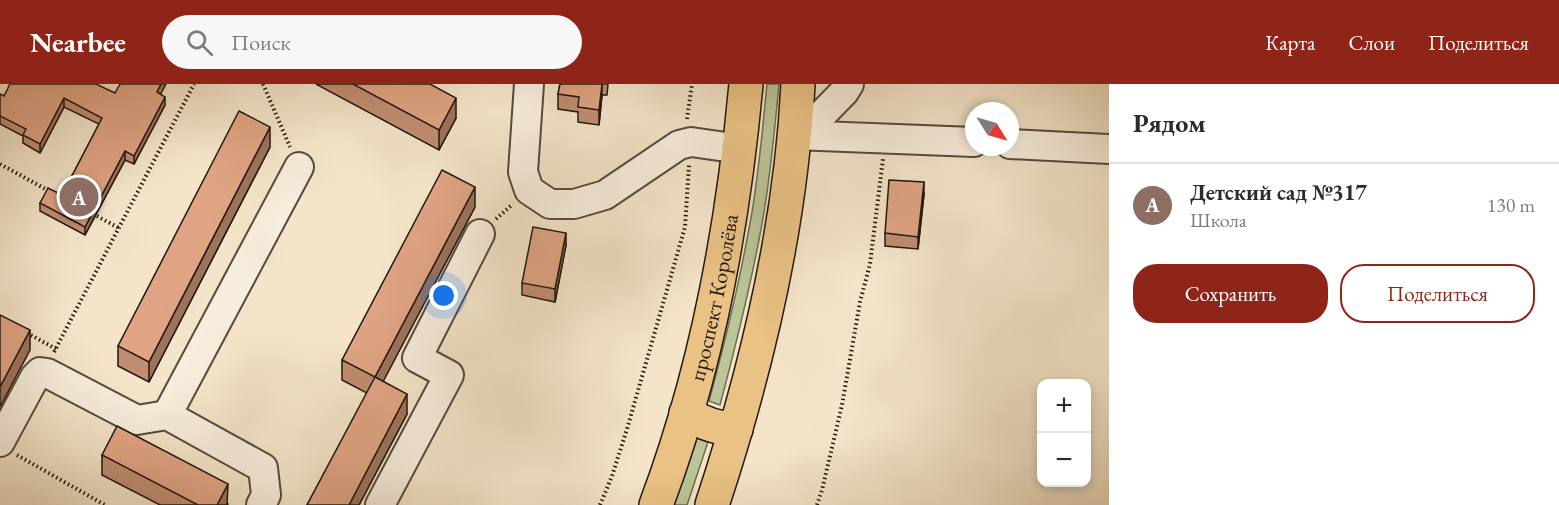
<!DOCTYPE html>
<html lang="ru">
<meta charset="utf-8">
<style>
body{margin:0;font-family:"EB Garamond",serif;background:#f7f7f7;color:#2b2b33}
.controls{position:absolute;right:18px;bottom:18px;display:grid;overflow:hidden;border-radius:12px;box-shadow:0 3px 9px #0003}
.controls button{width:54px;height:54px;display:grid;place-items:center;padding:0;border:0;border-bottom:2px solid #e1e1e2;background:#fff;color:#2b2b33;font:30px sans-serif}
.compass{position:absolute;left:965px;top:18px;width:54px;height:54px;border-radius:50%;background:#fff;box-shadow:0 3px 9px #0003;rotate:127deg}
.you{position:absolute;left:444px;top:212px;width:21px;height:21px;margin:-15px;border:4px solid #fff;border-radius:50%;background:#1a73e8;box-shadow:0 0 0 9px #1a73e833}
.badge{display:grid;place-items:center;width:39px;height:39px;border-radius:50%;background:#8f2418;color:#fff;font-size:20px;font-weight:700}
.pin{position:absolute;translate:-50% -50%;border:3px solid #fff;box-shadow:0 2px 6px #0006}
.list{margin:0;padding:0;list-style:none}
h2{display:flex;justify-content:space-between;align-items:center;height:78px;margin:0;padding:0 24px;font-size:26px}
h2 small{font-size:20px;font-weight:400;color:#7c7c81}
.list li{display:grid;grid-template-columns:39px 1fr auto;gap:18px;align-items:center;box-sizing:border-box;height:84px;padding:0 24px;border-top:2px solid #e1e1e2}
.list b{display:block;font-size:22px;white-space:nowrap}
.list p{margin:0;font-size:20px;white-space:nowrap;color:#7c7c81}
.list em{font-size:20px;font-style:normal;color:#7c7c81}
.actions{display:flex;gap:12px;padding:18px 24px}
.actions a{flex:1;padding:14px 0;border:2px solid #8f2418;border-radius:24px;text-align:center;font-size:21px;color:#8f2418}
.actions .main{background:#8f2418;color:#fff}
.icon{flex:none;width:33px;height:33px;fill:none;stroke:currentColor;stroke-width:2;stroke-linecap:round;stroke-linejoin:round}
.map{position:relative;flex:none;width:1109px;height:421px;overflow:hidden}
header{display:flex;align-items:center;gap:36px;box-sizing:border-box;height:84px;padding:0 30px;background:#8f2418;color:#fff}
header strong{font-size:28px}
nav{display:flex;gap:33px;margin-inline-start:auto;font-size:21px}
.search{width:420px;height:54px;background:#f7f7f7;display:flex;align-items:center;gap:15px;box-sizing:border-box;padding:0 21px;border-radius:33px;color:#7c7c81;font-size:22px}
main{display:flex}
aside{flex:1;background:#fff}
.map>svg:first-child{display:block}
.green{fill:#bbc597;stroke:#6e6e52;stroke-width:1.5}
.lines{fill:none;stroke-linecap:round;stroke-linejoin:round}
.minor-casing{stroke:#554a3d;stroke-width:32}
.major-casing{stroke:#20170e;stroke-width:36}
.path{stroke:#20170e;stroke-width:4;stroke-dasharray:1.5 3;stroke-linecap:butt}
.minor{stroke:#f8eedd;stroke-width:28}
.major{stroke:#eac285;stroke-width:33}
.wall{fill:#c18d72;stroke:#20170e;stroke-width:1.5}
.shaded-wall{fill:#9d735c;stroke:#20170e;stroke-width:1.5}
.building{fill:#e0a484;stroke:#20170e;stroke-width:1.5}
.labels{text-anchor:middle;stroke-width:4.5;stroke-linejoin:round;paint-order:stroke}
.street-label{font-size:22px;fill:#20170e;stroke:#f8eedd}
</style>
<header>
<strong>Nearbee</strong>
<div class="search"><svg class="icon" aria-label="search" viewBox="0 0 24 24"><circle cx="10" cy="10" r="6"/><path d="M15 15l6 6"/></svg>Поиск</div>
<nav><a>Карта</a><a>Слои</a><a>Поделиться</a></nav>
</header>
<main>
<div class="map">
<svg width="1109" height="421" viewBox="0 0 1109 421">
<rect width="100%" height="100%" fill="#f4e5ca"/>
<filter id="stains"><feTurbulence type="fractalNoise" baseFrequency=".00333" numOctaves="4"/><feColorMatrix values="0 0 0 0 .2 0 0 0 0 .09 0 0 0 0 .02 0 0 0 .5 -.17"/></filter>
<radialGradient id="worn" r=".72"><stop offset=".6" stop-color="#630" stop-opacity="0"/><stop offset="1" stop-color="#630" stop-opacity=".3"/></radialGradient>
<g class="green">
<path d="M767 0H779C775 43 771 86 764 128 753 193 737 257 720 321L709 317C726 255 741 192 752 128 759 86 763 43 767 0Z"/>
<polygon points="697,354 708,358 687,421 674,421"/>
</g>
<g class="lines">
<defs>
<g id="minor">
<polyline points="529,0 523,88 529,106 550,120 574,120 605,111 679,61 691,58 740,65"/>
<polyline points="794,51 974,58"/>
<polyline points="801,52 844,8 849,0"/>
<polyline points="1010,60 1109,65"/>
<polyline points="167,331 299,83"/>
<polyline points="0,358 35,293 40,288 47,289 137,336 167,331 263,384 266,411 261,421"/>
<polyline points="380,421 449,291 417,274 480,150"/>
</g>
<g id="major">
<path d="M686 329C702 339 717 345 736 345"/>
<path id="s1" d="M656 421C707 286 733 143 746 0"/>
<path d="M712 421C757 285 791 144 798 0"/>
</g>
</defs>
<use href="#minor" class="minor-casing"/>
<use href="#major" class="major-casing"/>
<g class="path">
<polyline points="263,0 290,63"/>
<polyline points="687,35 692,0"/>
<polyline points="0,80 49,107"/>
<polyline points="93,130 119,144"/>
<polyline points="496,135 513,120"/>
<polyline points="27,249 56,265"/>
<polyline points="54,268 194,0"/>
<polyline points="17,371 105,421"/>
<polyline points="600,421 612,392 627,345 685,143 689,81"/>
<polyline points="817,421 822,406 842,321 860,218 870,180 883,75"/>
</g>
<use href="#minor" class="minor"/>
<use href="#major" class="major"/>
</g>
<g class="wall">
<polygon points="316,0 430,0 456,34 439,66"/>
<polygon points="560,0 608,0 607,11 602,11 599,41 578,38 578,28 558,25 558,10"/>
<polygon points="115,9 161,10 165,21 134,80 125,76 85,151 40,127 40,119 62,111 99,40 64,23 40,69 23,59 23,52 0,40 0,10 4,12"/>
<polygon points="270,63 149,298 118,282 118,262"/>
<polygon points="924,110 918,165 885,162 885,149"/>
<polygon points="475,123 383,297 407,330 359,421 307,421 367,309 342,296 342,276"/>
<polygon points="566,161 555,218 522,211 522,199"/>
<polygon points="102,371 228,420 227,421 160,421 102,391"/>
</g>
<g class="shaded-wall">
<polygon points="161,0 166,0 157,17 157,8"/>
<polygon points="602,0 602,11 599,41 599,26"/>
<polygon points="165,13 165,21 134,80 134,72"/>
<polygon points="64,14 64,23 40,69 40,60"/>
<polygon points="456,14 456,34 439,66 439,46"/>
<polygon points="270,43 270,63 149,298 149,278"/>
<polygon points="125,67 125,76 85,151 85,143"/>
<polygon points="924,98 924,110 918,165 918,153"/>
<polygon points="475,103 475,123 375,313 375,293"/>
<polygon points="566,149 566,161 555,218 555,205"/>
<polygon points="30,246 30,266 0,323 0,303"/>
<polygon points="407,310 407,330 359,421 349,421"/>
<polygon points="228,400 227,421 217,421"/>
</g>
<g class="building">
<polygon points="10,0 96,0 115,9 120,0 161,0 157,8 165,13 134,72 125,67 85,143 40,119 48,104 62,111 102,34 64,14 40,60 23,51 26,45 0,32 0,10 4,12"/>
<polygon points="353,0 430,0 456,14 439,46"/>
<polygon points="560,0 602,0 599,26 578,23 579,13 558,10"/>
<polygon points="239,27 270,43 149,278 118,262"/>
<polygon points="442,86 475,103 375,293 342,276"/>
<polygon points="889,96 924,98 918,153 885,149"/>
<polygon points="533,143 566,149 555,205 522,199"/>
<polygon points="0,231 30,246 0,303"/>
<polygon points="375,293 407,310 349,421 307,421"/>
<polygon points="117,342 228,400 217,421 198,421 102,371"/>
</g>
<g class="labels">
<g class="street-label">
<text dy="8" stroke="none"><textPath href="#s1" startOffset="216">проспект Королёва</textPath></text>
</g>
</g>
<rect width="100%" height="100%" filter="url(#stains)"/>
<rect width="100%" height="100%" fill="url(#worn)"/>
</svg>
<div class="controls">
<button>+</button>
<button>−</button>
</div>
<svg class="compass" viewBox="-18 -18 36 36"><path d="M0-13l5 13h-10z" fill="#e53935"/><path d="M0 13l5-13h-10z" fill="#7c7c81"/></svg>
<div class="you"></div>
<div class="pin badge" style="left:79px;top:113px;background:#8d6e63">A</div>
</div>
<aside>
<h2>Рядом<small></small></h2>
<ul class="list">
<li><span class="badge" style="background:#8d6e63">A</span><div><b>Детский сад №317</b><p>Школа</p></div><em>130 m</em></li>
</ul>
<div class="actions"><a class="main">Сохранить</a><a>Поделиться</a></div>
</aside>
</main>
